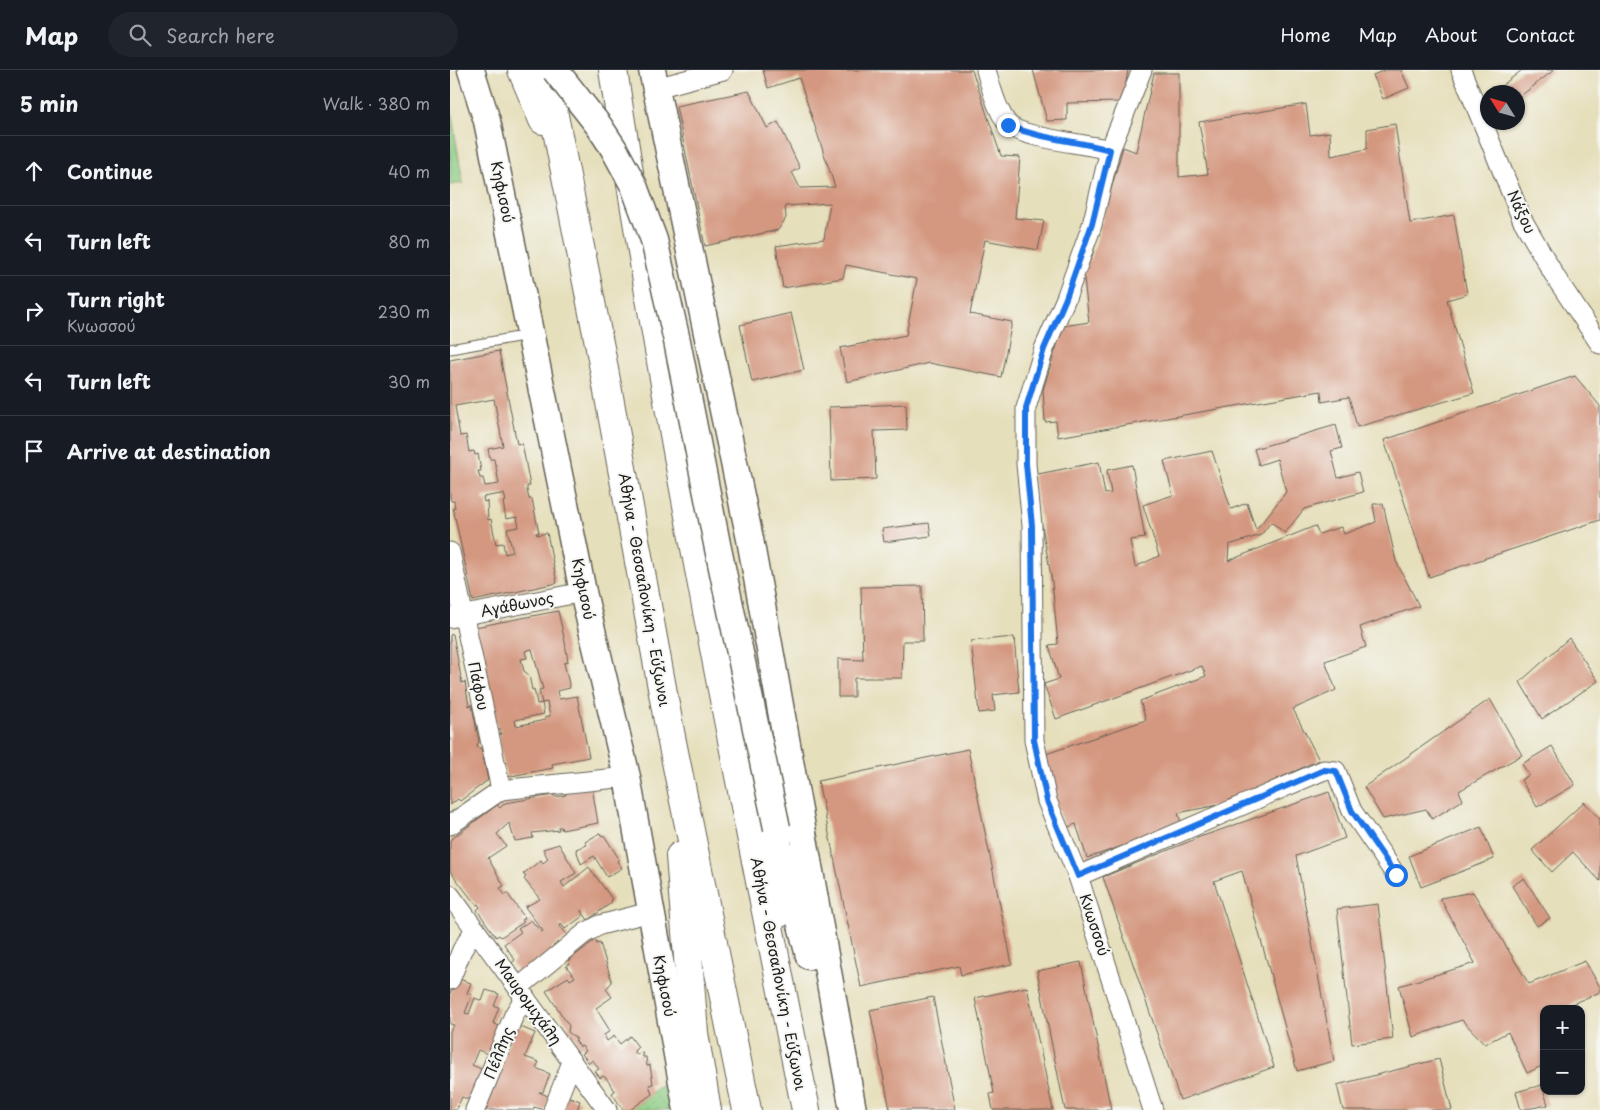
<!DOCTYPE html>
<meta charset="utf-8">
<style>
body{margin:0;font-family:"Playpen Sans",sans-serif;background:#20242c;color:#f1f3f6}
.controls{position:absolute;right:15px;bottom:15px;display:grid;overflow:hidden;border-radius:10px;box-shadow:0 1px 4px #0004}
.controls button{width:45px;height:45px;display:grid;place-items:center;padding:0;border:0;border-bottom:1px solid #363941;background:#171b24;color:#f1f3f6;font:25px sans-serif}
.compass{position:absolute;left:1030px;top:15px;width:45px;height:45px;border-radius:50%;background:#171b24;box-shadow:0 1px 4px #0004;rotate:307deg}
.stop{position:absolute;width:15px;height:15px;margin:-11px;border:4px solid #1a73e8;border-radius:50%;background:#fff}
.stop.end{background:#1a73e8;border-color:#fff;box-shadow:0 1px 5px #0008}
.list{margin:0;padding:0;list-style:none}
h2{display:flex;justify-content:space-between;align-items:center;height:65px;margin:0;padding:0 20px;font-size:21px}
h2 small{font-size:16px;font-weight:400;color:#9ea1a6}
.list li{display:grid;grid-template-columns:32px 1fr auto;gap:15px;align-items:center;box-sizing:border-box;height:70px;padding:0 20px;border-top:1px solid #363941}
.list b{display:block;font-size:19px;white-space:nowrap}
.list p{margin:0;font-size:16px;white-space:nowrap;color:#9ea1a6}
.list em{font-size:16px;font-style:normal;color:#9ea1a6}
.icon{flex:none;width:28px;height:28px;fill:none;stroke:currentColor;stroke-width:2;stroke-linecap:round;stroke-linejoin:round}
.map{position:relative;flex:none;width:1150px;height:1040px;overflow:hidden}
header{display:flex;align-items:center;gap:30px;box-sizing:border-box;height:70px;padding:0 25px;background:#171b24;border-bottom:1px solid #363941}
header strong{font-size:24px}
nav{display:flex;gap:28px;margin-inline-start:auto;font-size:18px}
.search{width:350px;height:45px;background:#20242c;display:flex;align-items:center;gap:12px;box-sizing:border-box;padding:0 18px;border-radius:28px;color:#9ea1a6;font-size:19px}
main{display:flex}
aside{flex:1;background:#171b24}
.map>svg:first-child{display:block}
.grass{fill:url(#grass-dots);stroke:#547450}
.garden{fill:#8dcc83;stroke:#547450}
.building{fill:#d4977f;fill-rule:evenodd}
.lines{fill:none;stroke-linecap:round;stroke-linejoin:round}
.lane-casing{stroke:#636054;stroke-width:11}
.street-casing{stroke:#636054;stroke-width:21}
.secondary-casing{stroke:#636054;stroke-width:29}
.highway-casing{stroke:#636054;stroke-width:30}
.lane{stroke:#fff;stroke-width:9}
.street{stroke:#fff;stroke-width:19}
.secondary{stroke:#fff;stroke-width:26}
.highway{stroke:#fff;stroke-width:28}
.secondary-bridge-casing{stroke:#636054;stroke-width:29;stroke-linecap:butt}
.secondary-bridge{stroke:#fff;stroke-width:26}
.route{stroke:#1a73e8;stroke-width:6}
.labels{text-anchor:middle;stroke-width:4;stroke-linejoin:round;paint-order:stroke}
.street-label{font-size:15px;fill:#1c1c1c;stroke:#f6f6f2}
</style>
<header>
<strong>Map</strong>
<div class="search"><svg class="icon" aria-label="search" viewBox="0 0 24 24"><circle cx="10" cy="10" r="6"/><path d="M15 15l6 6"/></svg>Search here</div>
<nav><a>Home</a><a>Map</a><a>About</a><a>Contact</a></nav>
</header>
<main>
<aside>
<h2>5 min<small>Walk · 380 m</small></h2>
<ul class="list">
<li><svg class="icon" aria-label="ahead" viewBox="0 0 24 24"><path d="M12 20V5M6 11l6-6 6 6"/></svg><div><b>Continue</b></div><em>40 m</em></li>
<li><svg class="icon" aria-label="left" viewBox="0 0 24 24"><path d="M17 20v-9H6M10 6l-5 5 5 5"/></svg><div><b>Turn left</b></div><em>80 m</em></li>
<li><svg class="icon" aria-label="right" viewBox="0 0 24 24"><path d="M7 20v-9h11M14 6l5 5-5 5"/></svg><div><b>Turn right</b><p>Κνωσσού</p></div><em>230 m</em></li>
<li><svg class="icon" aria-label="left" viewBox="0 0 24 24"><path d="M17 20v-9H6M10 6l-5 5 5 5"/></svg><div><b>Turn left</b></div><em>30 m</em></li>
<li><svg class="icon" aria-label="arrive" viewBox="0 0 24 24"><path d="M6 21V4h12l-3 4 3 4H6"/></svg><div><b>Arrive at destination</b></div></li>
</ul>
</aside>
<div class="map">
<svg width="1150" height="1040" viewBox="0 0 1150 1040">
<defs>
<pattern id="grass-dots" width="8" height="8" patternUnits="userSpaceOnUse" patternTransform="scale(1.25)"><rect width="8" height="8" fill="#8dcc83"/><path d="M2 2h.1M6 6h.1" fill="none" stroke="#79af71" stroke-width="1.8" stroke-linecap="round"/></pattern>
</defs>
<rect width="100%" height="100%" fill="#f6f6f2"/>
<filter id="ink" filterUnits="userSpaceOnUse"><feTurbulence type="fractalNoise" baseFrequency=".02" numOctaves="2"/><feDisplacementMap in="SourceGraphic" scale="10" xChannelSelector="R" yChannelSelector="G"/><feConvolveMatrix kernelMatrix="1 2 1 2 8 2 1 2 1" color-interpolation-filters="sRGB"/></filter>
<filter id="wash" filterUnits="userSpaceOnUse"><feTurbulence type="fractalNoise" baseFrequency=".0096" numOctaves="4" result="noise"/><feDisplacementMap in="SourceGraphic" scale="20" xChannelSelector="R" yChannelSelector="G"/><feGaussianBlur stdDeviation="1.12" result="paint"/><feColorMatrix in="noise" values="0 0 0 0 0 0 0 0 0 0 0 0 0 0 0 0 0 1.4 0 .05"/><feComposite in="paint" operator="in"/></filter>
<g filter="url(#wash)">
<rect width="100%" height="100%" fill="#e6dfbb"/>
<polygon class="grass" points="214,1016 219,1040 180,1040 208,1017"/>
<polygon class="garden" points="0,35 13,113 0,115"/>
<g id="blocks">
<g class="building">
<polygon points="313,0 522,0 551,86 570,87 565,148 594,151 588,180 535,170 520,244 562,252 551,307 479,293 397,312 390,278 456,265 467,209 396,195 393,208 333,218 326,176 374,169 380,133 335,136 336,148 328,160 255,176 226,36 299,21 317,58 328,52 350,98 342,102 350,118 385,117 349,8 318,18"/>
<polygon points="583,0 678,0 673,32 617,33 617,50 597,51"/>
<polygon points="935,0 951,0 959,18 933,29 923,5"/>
<polygon points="1072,0 1104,0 1068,28 1068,22 1047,22 1045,21"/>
<polygon points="704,3 729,3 729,107 758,104 749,52 856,34 860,65 880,62 881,86 917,79 917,59 945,54 960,153 1004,145 1017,224 997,230 1024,323 907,357 899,327 872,332 871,321 608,367 606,351 595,352 593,320 613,256 639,252 632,192 641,190 673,77 686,82"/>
<polygon points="341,243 354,300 302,312 290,255"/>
<path d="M49 281 67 374 72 373 80 416H77V420L79 429H82L89 463H86L87 465 97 463 107 513 23 531 3 438H5L4 431H1L0 428V290ZM44 329 53 376 38 379 40 389H44L45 395H47L46 397 49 414 35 416 33 408H30L28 401H31L28 384 25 385 24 381 19 382 16 365 10 366 5 336ZM51 424H54L56 431 53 432 56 449 67 447 69 457 57 459 63 482 55 484 53 473 46 474 41 449 38 450 37 431 34 432 33 427Z"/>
<polygon points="1125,306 1150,336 1150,450 979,507 934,370"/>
<polygon points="456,334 457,360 424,361 426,409 381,411 379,337"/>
<polygon points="886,355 892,378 881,381 888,408 908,402 913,422 854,439 835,463 821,452 811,465 779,475 778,491 865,456 869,464 891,457 894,464 926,452 923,434 933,434 946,491 969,536 910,557 916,577 875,591 886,620 843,639 869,690 773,734 728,743 732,756 637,788 626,754 615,758 590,686 696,650 690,631 756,606 752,596 606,649 594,614 609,609 599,575 608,574 602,512 583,405 649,392 655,424 661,423 657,400 682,395 695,468 680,470 685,497 709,486 693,435 723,425 714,391 762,381 781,439 797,433 806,460 836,422 827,389 809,395 804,379"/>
<polygon points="479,453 481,466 434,472 432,459"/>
<polygon points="472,516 473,571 453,571 452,608 404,608 404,627 388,627 388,589 413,590 411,517"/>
<path d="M108 541 115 572 118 592 114 593 120 618 107 621 109 629 127 626 139 687 102 694 103 698 56 707 48 665 51 664 50 659 48 661 25 557ZM82 579 93 619 89 620 92 633 97 632 100 646 95 647V650L66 656 65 650 94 644 92 633 87 634 84 619 82 620 79 605 74 601 71 589 77 588 75 581Z"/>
<polygon points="3,564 12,613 15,612 19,636 22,635 29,672 27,675 28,678 31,678 38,710 10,731 8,729 0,735 0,565"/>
<polygon points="564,567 569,622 543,625 545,641 529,643 521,571"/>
<polygon points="1119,568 1148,611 1092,649 1070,612"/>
<polygon points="1040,629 1072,685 1009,721 1013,730 982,749 976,739 933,749 914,717"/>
<polygon points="1102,676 1125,715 1087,737 1071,710 1079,705 1072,694"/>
<polygon points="518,679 562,894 511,905 509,896 411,917 368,711"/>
<polygon points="142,717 148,753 112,760 111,757 108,757 109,760 82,763 83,768 65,771 59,753 47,764 56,776 38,788 54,816 50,818 55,825 57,823 75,848 72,850 74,852 51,867 49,865 46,867 27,840 30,837 28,834 26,835 0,801 0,770 47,735 50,738 55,733 103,725 106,727 116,725 115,722"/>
<polygon points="879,722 895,768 846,786 884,991 847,1001 792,801 764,811 824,997 730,1030 653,807 750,767"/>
<polygon points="1134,732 1150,749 1150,811 1123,782 1102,802 1082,780"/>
<polygon points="1031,757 1044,789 971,817 959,786"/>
<polygon points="150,763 152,766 154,765 169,789 167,791 172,798 157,807 144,786 131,794 126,779 137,775 135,772"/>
<polygon points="109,774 126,803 111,812 114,817 139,797 162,829 161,833 138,850 131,840 133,846 115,859 111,854 110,856 119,867 106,874 101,878 103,880 70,904 62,893 65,890 54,874 71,862 68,859 81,850 91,862 93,861 75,837 90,829 74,809 76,807 73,804 91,790 93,793 98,789 93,779"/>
<polygon points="1074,808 1100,848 1087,856 1062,816"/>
<polygon points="1023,822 1079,914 1135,891 1150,917 1150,922 1110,939 1094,939 1094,995 1077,1003 1058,962 1035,974 1012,950 963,967 949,916 1025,893 990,828"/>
<polygon points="928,834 943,969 902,974 887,839"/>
<polygon points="145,870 147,874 150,873 162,912 156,919 162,927 146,938 160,961 154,965 157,971 164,966 170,974 180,966 188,977 184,981 187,985 192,982 193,987 196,987 197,996 200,995 203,1014 199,1015 202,1024 180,1040 173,1040 162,1023 165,1021 156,1008 153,1006 150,1008 145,1001 149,999 143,990 139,993 132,984 136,981 132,976 130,977 125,970 127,969 118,962 119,956 96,921 118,907 120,910 125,907 116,896 120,893 118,891"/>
<polygon points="631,892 661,1040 615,1040 587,901"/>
<polygon points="6,908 21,913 17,923 22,925 15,943 19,944 25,928 32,931 36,920 49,924 44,936 49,937 43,953 51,957 40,985 28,980 22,995 36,1001 25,1032 12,1027 6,1040 0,1040 0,961 4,955 0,954 0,924"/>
<polygon points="577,917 603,1040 543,1040 540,1024 544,1023 525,928"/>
<polygon points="483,927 505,1040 440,1040 420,940"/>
<polygon points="66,955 85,963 75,987 89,992 86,998 100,1004 93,1022 89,1022 100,1027 95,1040 84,1037 83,1040 32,1040"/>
<polygon points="989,989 1002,1040 893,1040 887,1015"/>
<polygon points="1092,1015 1098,1035 1071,1040 1066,1022"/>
<polygon points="114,1025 130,1031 127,1040 108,1040"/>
</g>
</g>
</g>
<g filter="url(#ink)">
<use href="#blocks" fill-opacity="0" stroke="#636054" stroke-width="1"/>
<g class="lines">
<defs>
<polyline id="lane" points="0,279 79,265"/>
<g id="street">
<path d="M536 0C540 15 548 43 558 54 570 68 639 74 660 80"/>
<polyline points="692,0 660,80 642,155 616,228 594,279 576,338 576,394 582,456 584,670 597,731 628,806 703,1040"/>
<polyline points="1011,0 1072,149 1106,208 1150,274"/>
<polyline points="206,18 273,0"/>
<polyline points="0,482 51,720"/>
<polyline points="0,548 133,522"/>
<polyline points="0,755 51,720 177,707"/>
<polyline points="628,806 874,700 886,701 902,741 946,805"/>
<polyline points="0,825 157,1040"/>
<polyline points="0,910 12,880 25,859"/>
<polyline points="68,918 135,863 150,855 200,842"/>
<polyline points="25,1040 64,945 75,927"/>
<polyline points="103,1040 122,992"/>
</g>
<g id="secondary">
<polyline points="21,0 37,51 133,522 177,707 237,1040"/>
<polyline points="202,0 300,469 403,1040"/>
<polyline points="333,784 359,886"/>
</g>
<g id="highway">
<polyline points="72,0 93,50"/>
<polyline points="95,0 151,283 221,667 297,1040"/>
<path d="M163 0C216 349 286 694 356 1040"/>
<polyline points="327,758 329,843"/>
<polyline points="230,786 244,963 257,1040"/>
</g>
</defs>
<use href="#lane" class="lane-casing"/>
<use href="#street" class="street-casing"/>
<use href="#secondary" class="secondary-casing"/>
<use href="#highway" class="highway-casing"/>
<use href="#lane" class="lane"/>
<use href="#street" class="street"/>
<use href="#secondary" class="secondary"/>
<use href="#highway" class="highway"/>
<defs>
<polyline id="secondary-bridge" points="105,0 149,56 164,79 184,116 204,170 227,271 267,474 327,758"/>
</defs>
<use href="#secondary-bridge" class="secondary-bridge-casing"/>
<use href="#secondary-bridge" class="secondary-bridge"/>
</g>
</g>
<g class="lines" filter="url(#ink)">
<path class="route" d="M558 55C591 70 626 70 660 80L642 154 616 228 594 279 576 338V394L582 456 584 670 597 731 628 806 874 700 886 701 902 741 946 805"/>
</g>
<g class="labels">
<g class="street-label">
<text transform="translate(52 122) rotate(78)" y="5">Κηφισού</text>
<text transform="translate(1071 142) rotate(65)" y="5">Νάξου</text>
<text transform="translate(133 519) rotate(78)" y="5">Κηφισού</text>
<text transform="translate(194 520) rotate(80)" y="5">Αθήνα - Θεσσαλονίκη - Εύζωνοι</text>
<text transform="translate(67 535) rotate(-11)" y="5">Αγάθωνος</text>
<text transform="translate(28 616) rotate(78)" y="5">Πάφου</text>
<text transform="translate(644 855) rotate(72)" y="5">Κνωσσού</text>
<text transform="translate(328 904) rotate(79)" y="5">Αθήνα - Θεσσαλονίκη - Εύζωνοι</text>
<text transform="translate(214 916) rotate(79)" y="5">Κηφισού</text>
<text transform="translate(78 932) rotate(54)" y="5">Μαυρομιχάλη</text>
<text transform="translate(49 983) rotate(-68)" y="5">Πέλλης</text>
</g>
</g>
</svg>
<div class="controls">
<button>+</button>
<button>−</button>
</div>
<svg class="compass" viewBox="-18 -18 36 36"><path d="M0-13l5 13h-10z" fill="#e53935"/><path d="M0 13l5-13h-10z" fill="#9ea1a6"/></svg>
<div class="stop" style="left:946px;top:805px"></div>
<div class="stop end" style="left:558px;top:55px"></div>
</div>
</main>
